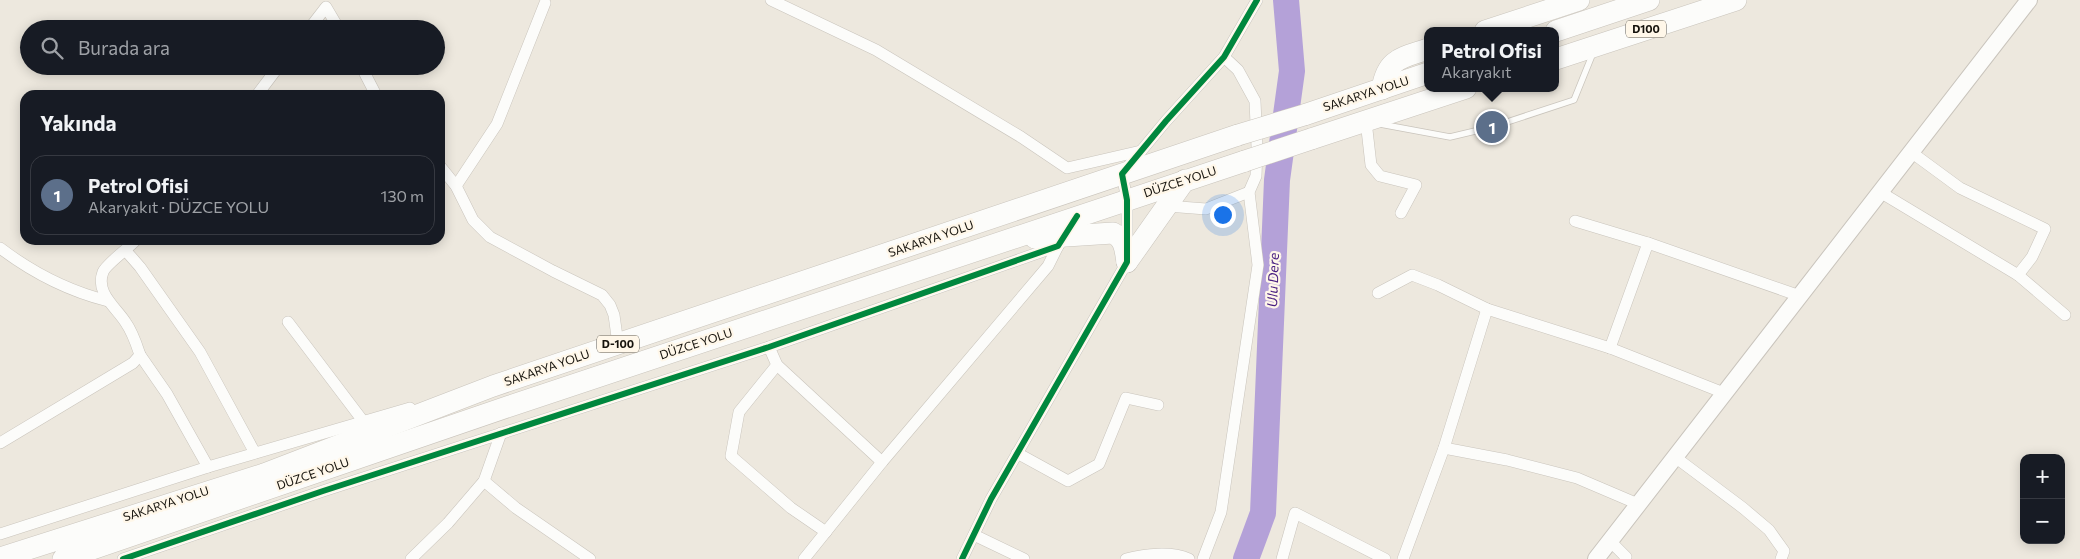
<!DOCTYPE html>
<html lang="tr">
<meta charset="utf-8">
<style>
body{margin:0;font-family:Commissioner,sans-serif;background:#242831;color:#f1f3f6}
.controls{position:absolute;right:15px;bottom:15px;display:grid;overflow:hidden;border-radius:10px;box-shadow:0 2px 12px #0003}
.controls button{width:45px;height:45px;display:grid;place-items:center;padding:0;border:0;border-bottom:1px solid #363941;background:#171b24;color:#f1f3f6;font:25px sans-serif}
.you{position:absolute;left:1222px;top:214px;width:18px;height:18px;margin:-12px;border:4px solid #fff;border-radius:50%;background:#1a73e8;box-shadow:0 0 0 8px #1a73e833}
.badge{display:grid;place-items:center;width:32px;height:32px;border-radius:50%;background:#0f766e;color:#fff;font-size:16px;font-weight:700}
.pin{position:absolute;translate:-50% -50%;border:2px solid #fff;box-shadow:0 1px 5px #0006}
.popup{position:absolute;left:1424px;top:27px;width:135px;height:65px;box-sizing:border-box;display:grid;place-content:center;border-radius:10px;background:#171b24;filter:drop-shadow(0 1px 4px #0005);font-size:16px;white-space:nowrap;color:#9ea1a6}
.popup b{font-size:19px;color:#f1f3f6}
.popup::after{content:'';position:absolute;left:50%;top:100%;margin-left:-10px;border:10px solid transparent;border-top-color:#171b24}
.list{margin:0;padding:0;list-style:none}
h2{display:flex;justify-content:space-between;align-items:center;height:65px;margin:0;padding:0 20px;font-size:21px}
h2 small{font-size:16px;font-weight:400;color:#9ea1a6}
.list li{display:grid;grid-template-columns:32px 1fr auto;gap:15px;align-items:center;box-sizing:border-box;height:80px;margin:0 10px 10px;padding:0 10px;border:1px solid #363941;border-radius:15px}
.list b{display:block;font-size:19px;white-space:nowrap}
.list p{margin:0;font-size:16px;white-space:nowrap;color:#9ea1a6}
.list em{font-size:16px;font-style:normal;color:#9ea1a6}
.icon{flex:none;width:28px;height:28px;fill:none;stroke:currentColor;stroke-width:2;stroke-linecap:round;stroke-linejoin:round}
.map{position:relative;flex:none;width:2080px;height:559px;overflow:hidden}
.search{position:absolute;background:#171b24;box-shadow:0 2px 12px #0003;left:20px;top:20px;width:425px;height:55px;display:flex;align-items:center;gap:12px;box-sizing:border-box;padding:0 18px;border-radius:28px;color:#9ea1a6;font-size:19px}
.panel{position:absolute;background:#171b24;box-shadow:0 2px 12px #0003;left:20px;top:90px;width:425px;height:155px;border-radius:15px}
.map>svg:first-child{display:block}
.lines{fill:none;stroke-linecap:round;stroke-linejoin:round}
.river{stroke:#b4a1d8;stroke-width:26}
.lane-casing{stroke:#c9c4bc;stroke-width:7}
.street-casing{stroke:#c9c4bc;stroke-width:12}
.secondary-casing{stroke:#c9c4bc;stroke-width:18}
.highway-casing{stroke:#c9c4bc;stroke-width:22}
.lane{stroke:#fcfcfa;stroke-width:5.5}
.street{stroke:#fcfcfa;stroke-width:11}
.secondary{stroke:#fcfcfa;stroke-width:16}
.highway{stroke:#fcfcfa;stroke-width:21}
.highway-bridge-casing{stroke:#c9c4bc;stroke-width:22;stroke-linecap:butt}
.highway-bridge{stroke:#fcfcfa;stroke-width:21}
.cycleway-casing{stroke:#fff7e9;stroke-width:9}
.cycleway{stroke:#00873e;stroke-width:6}
.labels{text-anchor:middle;stroke-width:4.5;stroke-linejoin:round;paint-order:stroke}
.shield{fill:#fff7e9;stroke:#5b574e;stroke-width:1}
.shield-label{font-size:11px;font-weight:bold;fill:#15120c}
.street-label{font-size:12px;fill:#15120c;stroke:#fff7e9}
.water-label{font-size:14px;font-style:italic;fill:#491f82;stroke:#fff7e9}
</style>
<div class="map">
<svg width="2080" height="559" viewBox="0 0 2080 559">
<rect width="100%" height="100%" fill="#ede8de"/>
<g class="lines">
<polyline class="river" points="1246,559 1263,513 1277,180 1292,71 1286,0"/>
<defs>
<polyline id="lane" points="1380,124 1450,137 1492,127 1574,100 1593,53"/>
<g id="street">
<polyline points="771,0 876,50 1021,137 1067,168 1141,151"/>
<polyline points="309,29 326,7 339,29"/>
<polyline points="361,66 376,95"/>
<polyline points="257,95 279,66"/>
<polyline points="1366,121 1371,165 1380,176 1416,185 1401,213"/>
<polyline points="440,166 456,186 473,220 490,237 553,271 602,295 610,305 614,315 618,344"/>
<polyline points="456,186 497,124 545,3"/>
<polyline points="1880,192 2018,275 2032,257 2045,229 1960,188 1911,152"/>
<polyline points="1167,206 1206,209 1249,192"/>
<polyline points="1575,221 1648,243"/>
<path d="M0 248C33 273 68 291 108 301"/>
<polyline points="126,251 140,267 200,352 255,453"/>
<polyline points="2018,275 2065,315"/>
<polyline points="1378,293 1412,275 1438,285 1487,309"/>
<polyline points="288,322 363,421"/>
<polyline points="769,347 777,365 882,462"/>
<polyline points="1610,348 1648,243 1800,296"/>
<polyline points="140,355 167,394 208,467"/>
<polyline points="777,365 739,412 731,456 791,508 826,532"/>
<path d="M0 443 133 363 140 355C136 343 133 333 126 323 116 307 95 293 103 272 106 264 129 248 136 240"/>
<polyline points="1444,448 1507,460 1577,478 1638,504"/>
<polyline points="1017,453 1068,481 1099,464 1126,398 1158,405"/>
<polyline points="1675,457 1743,508 1769,530 1784,551 1781,559"/>
<polyline points="484,481 516,508 590,559"/>
<polyline points="0,534 208,467 410,408"/>
<polyline points="974,535 1024,559"/>
<polyline points="1610,541 1626,557 1625,559"/>
<polyline points="123,559 323,491 769,347 1058,246 1063,238"/>
<polyline points="411,559 448,523 484,481 501,433"/>
<polyline points="804,559 882,462 1048,266 1058,246"/>
<polyline points="962,559 991,499 1127,262 1127,200 1122,174 1166,121 1224,57 1257,0"/>
<path d="M1126 559C1145 554 1171 551 1189 559"/>
<polyline points="1203,559 1221,512 1258,265 1249,192 1256,176 1257,147 1255,101 1238,70 1224,57"/>
<polyline points="1282,559 1295,513 1385,559"/>
<polyline points="1403,559 1444,448 1487,309 1610,348 1724,393"/>
</g>
<polyline id="secondary" points="1596,559 2029,0"/>
<g id="highway">
<polyline points="1485,31 1579,0"/>
<polyline points="1556,31 1649,0"/>
<polyline points="1556,59 1736,0"/>
<path d="M1382 89C1387 58 1402 58 1428 49"/>
<polyline points="1304,115 1428,73"/>
<polyline points="1311,139 1466,88"/>
<path d="M1035 238 1113 233C1125 239 1125 250 1127 262"/>
<polyline points="1127,262 1185,180"/>
<polyline points="0,558 264,474 493,386 1238,135"/>
<polyline points="63,559 510,406 1245,161"/>
</g>
</defs>
<use href="#lane" class="lane-casing"/>
<use href="#street" class="street-casing"/>
<use href="#secondary" class="secondary-casing"/>
<use href="#highway" class="highway-casing"/>
<use href="#lane" class="lane"/>
<use href="#street" class="street"/>
<use href="#secondary" class="secondary"/>
<use href="#highway" class="highway"/>
<defs>
<g id="highway-bridge">
<polyline points="1238,135 1304,115"/>
<polyline points="1245,161 1311,139"/>
</g>
</defs>
<use href="#highway-bridge" class="highway-bridge-casing"/>
<use href="#highway-bridge" class="highway-bridge"/>
<defs>
<g id="cycleway">
<polyline points="123,559 323,491 769,347 1058,246 1077,216"/>
<polyline points="962,559 991,499 1127,262 1127,200 1122,174 1166,121 1224,57 1257,0"/>
</g>
</defs>
<use href="#cycleway" class="cycleway-casing"/>
<use href="#cycleway" class="cycleway"/>
</g>
<g class="labels">
<g class="shield">
<rect x="1626" y="20.5" width="40" height="17" rx="4"/>
<rect x="597" y="335.5" width="42" height="17" rx="4"/>
</g>
<g class="shield-label">
<text x="1646" y="33">D100</text>
<text x="618" y="348">D-100</text>
</g>
<g class="street-label">
<text transform="translate(1366 94) rotate(-18)" y="4">SAKARYA YOLU</text>
<text transform="translate(1180 182) rotate(-18)" y="4">DÜZCE YOLU</text>
<text transform="translate(931 239) rotate(-19)" y="4">SAKARYA YOLU</text>
<text transform="translate(696 344) rotate(-18)" y="4">DÜZCE YOLU</text>
<text transform="translate(547 368) rotate(-19)" y="4">SAKARYA YOLU</text>
<text transform="translate(313 474) rotate(-19)" y="4">DÜZCE YOLU</text>
<text transform="translate(166 504) rotate(-18)" y="4">SAKARYA YOLU</text>
</g>
<g class="water-label">
<text transform="translate(1273 280) rotate(-88)" y="5">Ulu Dere</text>
</g>
</g>
</svg>
<div class="controls">
<button>+</button>
<button>−</button>
</div>
<div class="you"></div>
<div class="pin badge" style="left:1492px;top:127px;background:#5c6f8a">1</div>
<div class="popup"><b>Petrol Ofisi</b>Akaryakıt</div>
<div class="search"><svg class="icon" aria-label="search" viewBox="0 0 24 24"><circle cx="10" cy="10" r="6"/><path d="M15 15l6 6"/></svg>Burada ara</div>
<section class="panel">
<h2>Yakında<small></small></h2>
<ul class="list">
<li><span class="badge" style="background:#5c6f8a">1</span><div><b>Petrol Ofisi</b><p>Akaryakıt · DÜZCE YOLU</p></div><em>130 m</em></li>
</ul>
</section>
</div>
